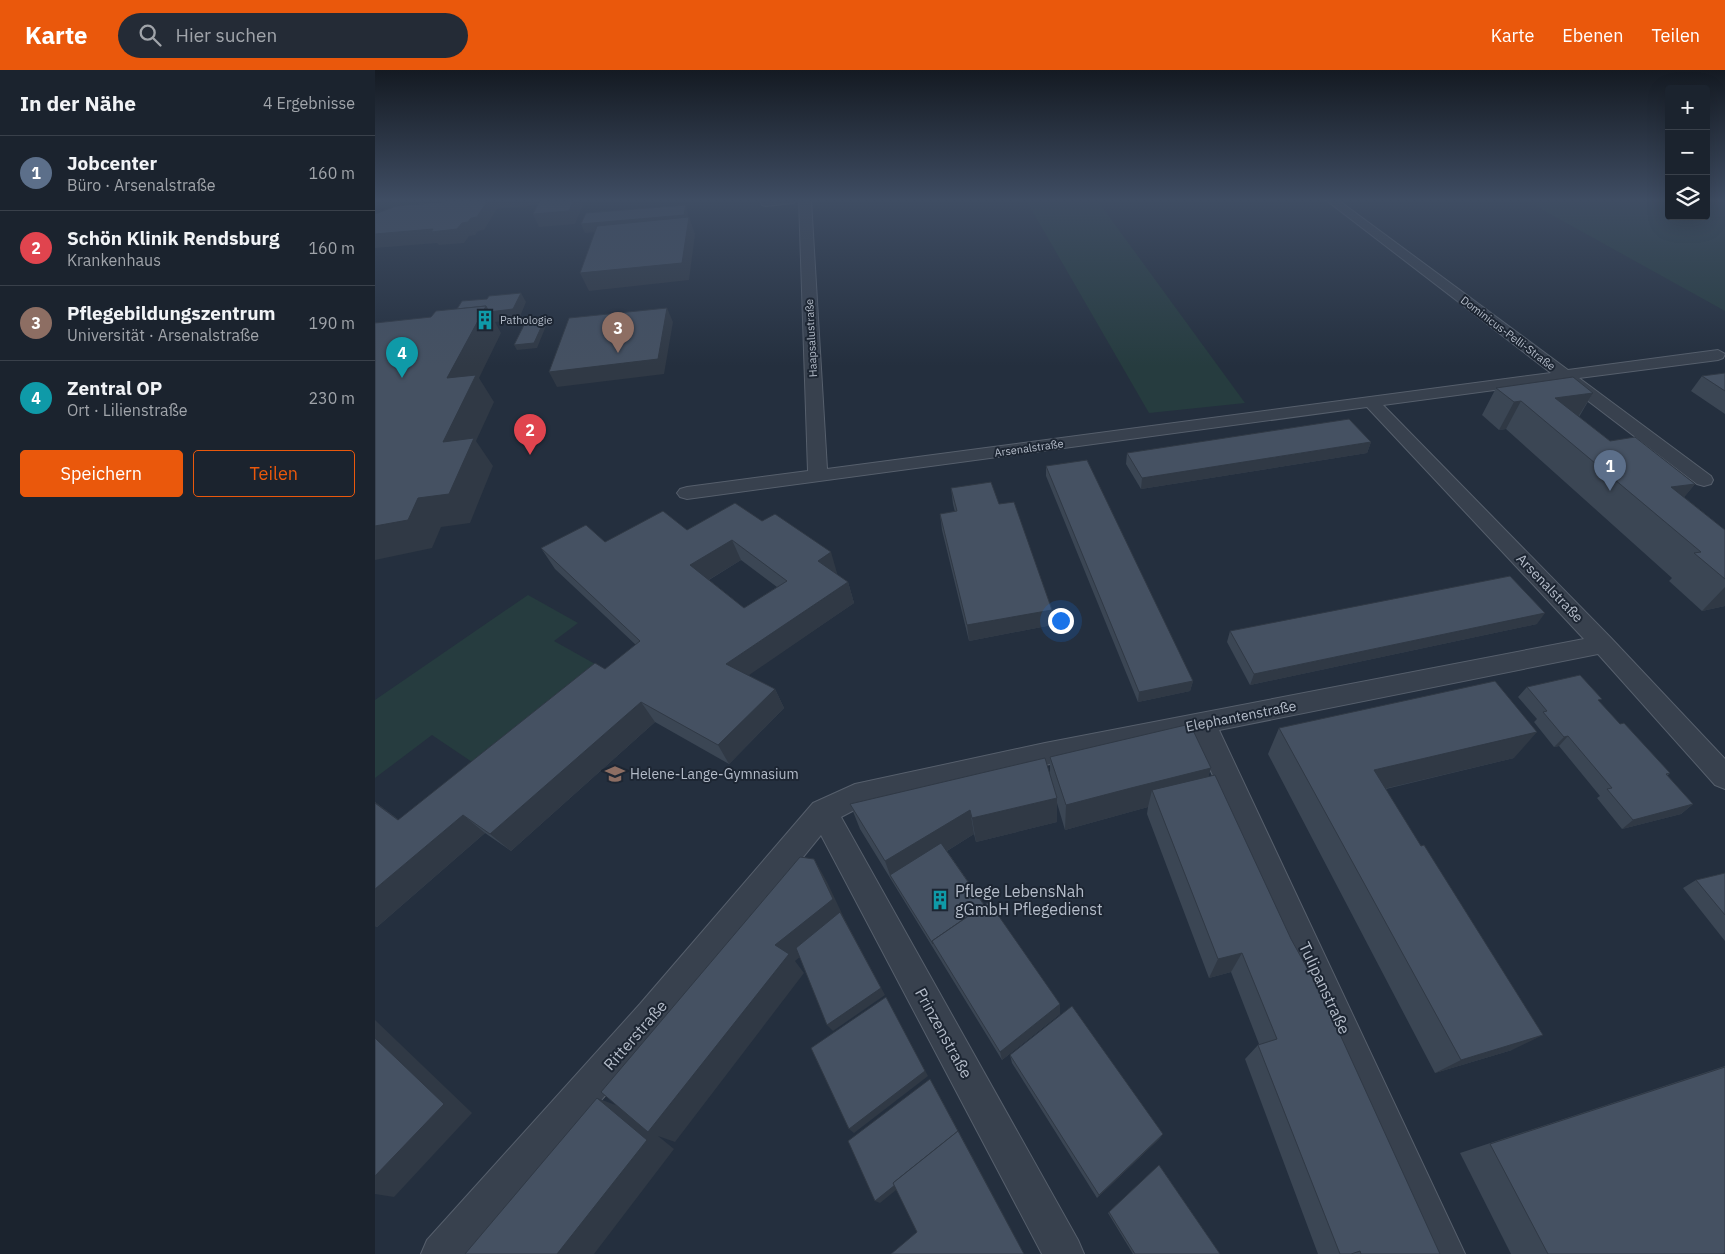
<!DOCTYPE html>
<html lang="de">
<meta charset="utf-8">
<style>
body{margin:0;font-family:"IBM Plex Sans",sans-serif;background:#242b36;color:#f1f3f6}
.controls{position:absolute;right:15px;top:15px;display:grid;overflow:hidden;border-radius:5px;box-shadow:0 5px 20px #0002}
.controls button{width:45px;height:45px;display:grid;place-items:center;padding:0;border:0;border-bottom:1px solid #39404a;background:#1b232e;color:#f1f3f6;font:25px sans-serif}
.you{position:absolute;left:685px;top:550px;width:18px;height:18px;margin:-12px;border:4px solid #fff;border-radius:50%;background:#1a73e8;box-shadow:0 0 0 8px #1a73e833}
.badge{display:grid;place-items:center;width:32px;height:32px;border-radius:50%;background:#ea580c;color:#fff;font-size:16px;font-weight:700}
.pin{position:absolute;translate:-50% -41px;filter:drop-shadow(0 1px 2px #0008)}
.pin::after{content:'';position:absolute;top:26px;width:18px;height:15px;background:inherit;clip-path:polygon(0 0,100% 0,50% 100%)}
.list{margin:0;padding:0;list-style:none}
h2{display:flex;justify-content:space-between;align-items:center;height:65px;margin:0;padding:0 20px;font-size:21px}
h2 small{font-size:16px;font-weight:400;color:#a0a4aa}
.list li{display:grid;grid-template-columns:32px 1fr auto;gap:15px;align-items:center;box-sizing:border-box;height:75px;padding:0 20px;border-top:1px solid #39404a}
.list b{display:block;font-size:19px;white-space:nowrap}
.list p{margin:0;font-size:16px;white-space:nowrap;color:#a0a4aa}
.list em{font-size:16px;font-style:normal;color:#a0a4aa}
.actions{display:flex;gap:10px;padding:15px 20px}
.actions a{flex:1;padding:11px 0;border:1px solid #ea580c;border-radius:5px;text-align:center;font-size:18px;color:#ea580c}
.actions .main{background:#ea580c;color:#fff}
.icon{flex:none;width:28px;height:28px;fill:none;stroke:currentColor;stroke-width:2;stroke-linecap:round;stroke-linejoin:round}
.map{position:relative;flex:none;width:1350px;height:1184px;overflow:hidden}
header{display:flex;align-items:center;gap:30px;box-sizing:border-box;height:70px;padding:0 25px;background:#ea580c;color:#fff}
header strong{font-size:24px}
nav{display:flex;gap:28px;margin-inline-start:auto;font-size:18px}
.search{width:350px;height:45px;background:#242b36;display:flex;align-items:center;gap:12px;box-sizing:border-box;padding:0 18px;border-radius:28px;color:#a0a4aa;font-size:19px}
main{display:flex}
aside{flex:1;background:#1b232e}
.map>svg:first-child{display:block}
.green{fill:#263c3f}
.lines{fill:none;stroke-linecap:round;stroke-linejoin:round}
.street-casing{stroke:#565f6c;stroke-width:2}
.street{fill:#38414e;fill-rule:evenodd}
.wall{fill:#3b4654;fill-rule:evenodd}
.shaded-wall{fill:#303945}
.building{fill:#455162;stroke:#303945;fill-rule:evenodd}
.labels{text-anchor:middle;stroke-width:4;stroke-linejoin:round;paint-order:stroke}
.far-poi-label{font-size:11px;fill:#b4bcc9;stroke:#1d2633;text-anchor:start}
.far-street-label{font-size:11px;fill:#b4bcc9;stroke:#1d2633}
.street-label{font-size:14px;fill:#b4bcc9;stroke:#1d2633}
.poi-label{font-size:14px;fill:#b4bcc9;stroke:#1d2633;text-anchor:start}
.near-poi-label{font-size:16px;fill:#b4bcc9;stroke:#1d2633;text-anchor:start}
.near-street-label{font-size:16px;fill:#b4bcc9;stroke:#1d2633}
</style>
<header>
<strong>Karte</strong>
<div class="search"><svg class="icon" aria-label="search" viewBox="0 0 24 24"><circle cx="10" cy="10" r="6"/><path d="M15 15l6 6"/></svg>Hier suchen</div>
<nav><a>Karte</a><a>Ebenen</a><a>Teilen</a></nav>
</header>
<main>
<aside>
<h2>In der Nähe<small>4 Ergebnisse</small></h2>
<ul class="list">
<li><span class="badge" style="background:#5c6f8a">1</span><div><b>Jobcenter</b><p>Büro · Arsenalstraße</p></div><em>160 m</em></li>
<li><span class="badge" style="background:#e0444e">2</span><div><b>Schön Klinik Rendsburg</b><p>Krankenhaus</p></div><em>160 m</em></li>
<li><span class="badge" style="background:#8d6e63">3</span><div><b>Pflegebildungszentrum</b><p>Universität · Arsenalstraße</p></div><em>190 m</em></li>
<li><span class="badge" style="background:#0f9aa8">4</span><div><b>Zentral OP</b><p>Ort · Lilienstraße</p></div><em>230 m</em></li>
</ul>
<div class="actions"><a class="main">Speichern</a><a>Teilen</a></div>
</aside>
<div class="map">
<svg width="1350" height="1184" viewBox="0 0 1350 1184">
<rect width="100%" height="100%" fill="#242f3e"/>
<g class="green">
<polygon points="0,130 69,130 38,140 0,136"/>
<polygon points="651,130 722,130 870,333 774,343"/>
<polygon points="1150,130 1294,130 1294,146 1331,146 1331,130 1350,130 1350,241"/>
<polygon points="153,525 203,553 179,571 229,599 106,698 57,665 0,708 0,630"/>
</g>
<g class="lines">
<defs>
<g id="street">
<polygon points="385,130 423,130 418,133 391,136 387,135"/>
<polygon points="424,130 436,130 452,399 1176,303 951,130 963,130 1193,300 1343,280 1350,284 1348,288 1343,290 1204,308 1336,406 1338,410 1336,414 1329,416 1322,414 1187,311 1008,335 1236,568 1350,689 1350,719 1340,715 1223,584 844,660 1090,1184 1050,1184 820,665 670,695 485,737 466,747 703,1170 709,1184 667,1184 446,765 289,958 92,1184 46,1184 52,1170 265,934 438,733 480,714 670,673 1209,569 992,337 312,429 305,427 302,423 305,419 312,417 433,401"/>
</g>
</defs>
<use href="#street" class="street-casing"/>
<use href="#street" class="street"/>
</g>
<g class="wall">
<polygon points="1350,303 1350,344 1316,321 1327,306"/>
<polygon points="1121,318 1218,323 1204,347 1235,371 1320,414 1309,427 1350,460 1350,536 1327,541 1294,511 1297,508 1131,359 1124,360 1107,345"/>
<polygon points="996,372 992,383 766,419 751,394 752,383"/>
<polygon points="671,396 818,611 815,621 763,632 671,406"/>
<polygon points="576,418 624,434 677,540 677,555 594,571 567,460 565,444 580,442 578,434"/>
<path d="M360 433 462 503 461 504 473 512 479 533 373 605 400 619 409 638 354 694 280 652 136 781 110 763 2 857 0 856V732L24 750 230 599 261 575 180 499 166 478 230 472 312 460ZM366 490 402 517 369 538 334 510Z"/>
<polygon points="1162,554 875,615 852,572 855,561"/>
<polygon points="1152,617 1224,632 1245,654 1295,703 1292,706 1318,734 1306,744 1247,759 1222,728 1225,726 1184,676 1179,677 1159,652 1162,649 1143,627"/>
<polygon points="904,658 1139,688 1011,719 1137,980 1060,1003 893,684"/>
<polygon points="675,687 836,698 833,707 916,869 1065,1184 943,1184 870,989 883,975 884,974 856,902 834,908 772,744 773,737 690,760 682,733 682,752 601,772 599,764 572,781 685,944 627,990 485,759 475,734 675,706"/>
<polygon points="1350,803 1350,871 1308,818 1321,810"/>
<polygon points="635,985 788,1064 784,1069 722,1128 637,993"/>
<polygon points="1350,996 1350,1183 1348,1184 1136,1184 1085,1083"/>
<polygon points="784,1095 845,1184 758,1184 733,1143"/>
</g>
<g class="shaded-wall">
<polygon points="113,130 173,130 175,134 122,139 109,160 103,161 100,165 94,166 89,173 64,175 62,173 0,178 0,164 87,153 96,148"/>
<polygon points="199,130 210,130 200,154 164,157 158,144"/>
<polygon points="311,135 313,143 312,154 210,163 206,154"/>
<polygon points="314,147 320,164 314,210 214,221 205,203"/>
<polygon points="146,223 151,232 144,249 120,252 126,263 104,308 119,332 101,371 118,396 95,453 66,457 57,478 0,490 0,456 68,372 72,308 111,236"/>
<polygon points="292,238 298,252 289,304 182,317 174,302"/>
<polygon points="169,251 171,256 162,278 142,280 139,275"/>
<polygon points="1218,323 1201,350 1180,328"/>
<polygon points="1146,331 1131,359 1124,360 1139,332"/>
<polygon points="996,372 992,383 766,419 767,408"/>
<polygon points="1320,414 1297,442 1296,417"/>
<polygon points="357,470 366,490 325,515 315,495"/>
<polygon points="456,482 462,503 450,511 443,491"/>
<polygon points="473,512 479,533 361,614 351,594"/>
<polygon points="1350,517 1350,536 1327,541"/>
<polygon points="677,540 677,555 594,571 592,555"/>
<polygon points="1170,543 1162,554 875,615 879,604"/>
<polygon points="818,611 815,621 763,632 764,622"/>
<polygon points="400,619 409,638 354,694 343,675"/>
<polygon points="266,632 280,652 136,781 115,764"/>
<polygon points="1162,662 1139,688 983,725 999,700"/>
<polygon points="1193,666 1184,676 1179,677 1189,667"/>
<polygon points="836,698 828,723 777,720 773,737 690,760 691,735 756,718"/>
<polygon points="682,728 682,752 601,772 597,748"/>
<polygon points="0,732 48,768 23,750 0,733"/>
<polygon points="1318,734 1306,744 1247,759 1258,750"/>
<polygon points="595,740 599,764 520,813 515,805 510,791"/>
<polygon points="88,745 110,763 2,857 0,856 0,819"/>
<polygon points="439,789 452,812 470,850 510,925 458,961 452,955 470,850 420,891 429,903 300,1072 283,1066 299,1079 219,1184 182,1184 222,1028 251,1039 400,875"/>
<polygon points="867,883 856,902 834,908 843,889"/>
<polygon points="514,933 553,1006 479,1063 474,1059"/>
<polygon points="685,934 685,944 627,990 625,982"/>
<polygon points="0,950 97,1043 19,1127 0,1124"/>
<polygon points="1168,965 1137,980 1060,1003 1086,990"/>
<polygon points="558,1014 650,1184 586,1067 505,1133 500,1131"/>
<polygon points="788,1064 784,1069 722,1128 724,1125"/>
</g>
<g class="building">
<polygon points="79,130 113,130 102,147 96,148 93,152 87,153 82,159 56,162 58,159 0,164 0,144 21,136 79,131"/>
<polygon points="165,130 199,130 194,141 158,144"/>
<polygon points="311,135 309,145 206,154 211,143"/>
<polygon points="314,147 307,193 205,203 222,156"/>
<polygon points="146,223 138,239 114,242 111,236 82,239 87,231 112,229 114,226"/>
<polygon points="111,236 72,308 101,305 68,372 99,368 74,424 43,428 33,450 0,456 0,253 56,247 61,241"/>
<polygon points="292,238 283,289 174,302 194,248"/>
<polygon points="169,251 159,273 139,275 150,253"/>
<polygon points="1350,303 1350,321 1327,306"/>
<polygon points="1198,307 1218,323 1180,328 1235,371 1260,367 1320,414 1296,417 1350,460 1350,509 1319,483 1326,482 1146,331 1139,332 1121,318"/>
<polygon points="974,349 996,372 767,408 752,383"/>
<polygon points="712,390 818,611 764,622 671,396"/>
<polygon points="616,412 624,434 639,432 677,540 592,555 565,444 582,441 576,418"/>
<path d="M360 433 387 451 400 444 456 482 443 491 473 512 351 594 400 619 343 675 266 632 115 764 88 745 0 819V733L23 750 220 593 230 599 265 571 166 478 211 455 230 472 288 441 312 460ZM357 470 412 511 369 538 315 495Z"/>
<polygon points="1135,506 1170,543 879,604 855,561"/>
<polygon points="1205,605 1227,629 1223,630 1245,654 1249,653 1295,703 1291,704 1318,734 1258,750 1232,719 1237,718 1193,666 1189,667 1168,642 1172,641 1152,617"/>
<polygon points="1120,611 1162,662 999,700 1046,776 1049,775 1168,965 1086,990 904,658"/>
<polygon points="815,654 836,698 756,718 691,735 675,687"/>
<polygon points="670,688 682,728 597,748 595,740 510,791 475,734"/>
<polygon points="840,705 916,869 947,925 1065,1184 986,1184 985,1181 976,1184 965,1184 883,975 902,969 867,883 843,889 777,720"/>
<polygon points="566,773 609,835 557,871 558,874 515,805"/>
<polygon points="425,787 439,789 458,829 400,875 414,884 273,1062 226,1022"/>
<polygon points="1350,803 1350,845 1321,810"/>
<polygon points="614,832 685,934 625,982 557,871"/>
<polygon points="465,842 506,918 452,955 421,878"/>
<polygon points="511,927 550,1001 474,1059 436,978"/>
<polygon points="697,936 788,1064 724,1125 635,985"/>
<polygon points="0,968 69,1034 0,1106"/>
<polygon points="1350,997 1350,1183 1348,1184 1173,1184 1115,1074"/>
<polygon points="555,1009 584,1063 583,1061 518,1113 520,1115 500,1131 473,1071"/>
<polygon points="222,1028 272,1070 182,1184 90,1184"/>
<polygon points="583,1061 649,1184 516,1184 542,1162 518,1113"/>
<polygon points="784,1095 845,1184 760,1184 734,1142"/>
</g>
<linearGradient id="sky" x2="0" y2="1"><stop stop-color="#141a22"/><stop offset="0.44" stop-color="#3f4d63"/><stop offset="1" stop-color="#3f4d63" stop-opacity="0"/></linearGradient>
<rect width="1350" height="296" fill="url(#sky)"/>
<defs>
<symbol id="building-bare" viewBox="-9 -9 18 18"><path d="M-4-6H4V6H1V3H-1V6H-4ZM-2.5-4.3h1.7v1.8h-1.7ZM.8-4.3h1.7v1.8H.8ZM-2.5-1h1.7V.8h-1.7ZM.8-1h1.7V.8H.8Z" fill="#0f9aa8" stroke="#1d2633" stroke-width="2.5" paint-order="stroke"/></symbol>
<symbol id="school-bare" viewBox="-9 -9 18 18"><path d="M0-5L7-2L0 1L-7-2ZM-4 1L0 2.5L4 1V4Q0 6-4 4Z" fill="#8d6e63" stroke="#1d2633" stroke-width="2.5" paint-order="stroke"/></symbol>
</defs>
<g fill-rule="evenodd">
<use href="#building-bare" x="96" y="236" width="28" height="28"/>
<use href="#school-bare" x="226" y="690" width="28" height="28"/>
<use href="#building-bare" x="551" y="816" width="28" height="28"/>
</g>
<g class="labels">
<g class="far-poi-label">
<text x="125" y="254">Pathologie</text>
</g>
<g class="far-street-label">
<text transform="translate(1133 263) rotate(37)" y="4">Dominicus-Pelli-Straße</text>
<text transform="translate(436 268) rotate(-93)" y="4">Haapsalustraße</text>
<text transform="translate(654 378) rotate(-8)" y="4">Arsenalstraße</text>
</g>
<g class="street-label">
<text transform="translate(1175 518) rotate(46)" y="5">Arsenalstraße</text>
<text transform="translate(866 646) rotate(-11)" y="5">Elephantenstraße</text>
</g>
<g class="poi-label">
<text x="255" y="709">Helene-Lange-Gymnasium</text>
</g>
<g class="near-poi-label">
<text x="580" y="827">Pflege LebensNah<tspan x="580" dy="18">gGmbH Pflegedienst</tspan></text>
</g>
<g class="near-street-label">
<text transform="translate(950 918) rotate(65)" y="6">Tulipanstraße</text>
<text transform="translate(569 963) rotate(61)" y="6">Prinzenstraße</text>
<text transform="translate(260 965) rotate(-49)" y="6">Ritterstraße</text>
</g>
</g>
</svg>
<div class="controls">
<button>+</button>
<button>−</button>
<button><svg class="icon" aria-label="layers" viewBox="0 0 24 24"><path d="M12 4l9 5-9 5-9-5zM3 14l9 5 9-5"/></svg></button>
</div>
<div class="you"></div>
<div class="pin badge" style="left:1235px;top:421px;background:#5c6f8a">1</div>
<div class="pin badge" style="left:155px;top:385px;background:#e0444e">2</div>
<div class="pin badge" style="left:243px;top:283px;background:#8d6e63">3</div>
<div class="pin badge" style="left:27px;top:308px;background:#0f9aa8">4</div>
</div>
</main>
